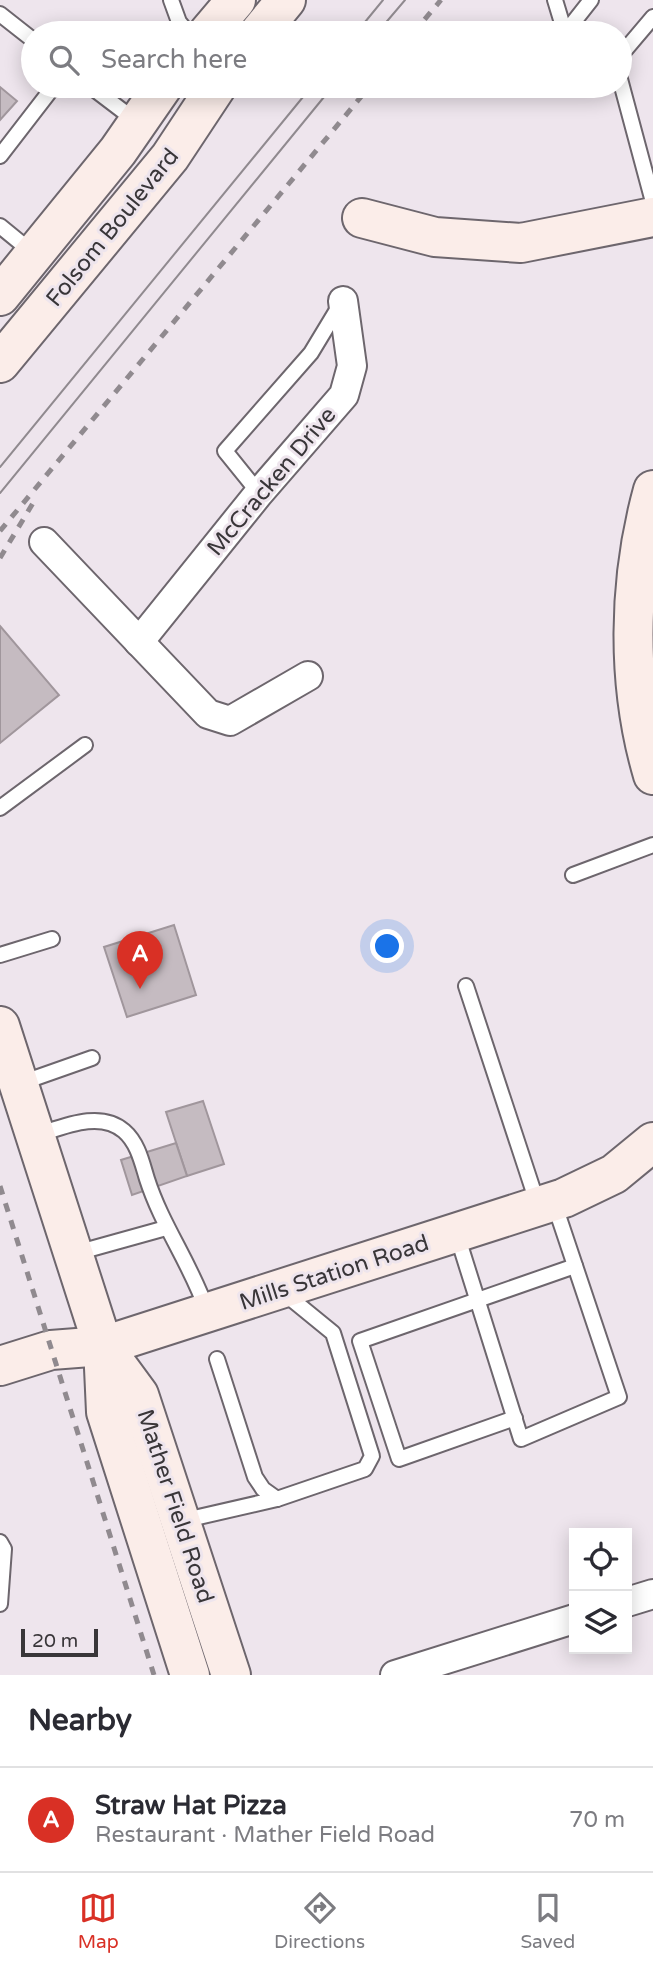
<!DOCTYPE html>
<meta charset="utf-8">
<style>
body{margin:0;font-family:"Varela Round",sans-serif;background:#f7f7f7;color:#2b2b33}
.controls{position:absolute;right:21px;bottom:21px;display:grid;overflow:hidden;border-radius:0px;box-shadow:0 4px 18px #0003}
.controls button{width:63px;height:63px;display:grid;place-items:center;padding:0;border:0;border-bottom:2px solid #e1e1e2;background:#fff;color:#2b2b33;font:35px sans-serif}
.scale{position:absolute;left:21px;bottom:18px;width:77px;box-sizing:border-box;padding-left:7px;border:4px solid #393639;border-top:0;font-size:19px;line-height:24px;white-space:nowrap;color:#393639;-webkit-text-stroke:5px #eee5ed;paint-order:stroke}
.you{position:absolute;left:388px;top:947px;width:24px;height:24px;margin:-18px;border:5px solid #fff;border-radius:50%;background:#1a73e8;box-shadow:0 0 0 10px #1a73e833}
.badge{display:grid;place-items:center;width:46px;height:46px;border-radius:50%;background:#d93025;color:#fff;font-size:23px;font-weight:700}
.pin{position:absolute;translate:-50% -58px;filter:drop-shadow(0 2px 4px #0008)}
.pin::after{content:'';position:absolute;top:37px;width:24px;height:21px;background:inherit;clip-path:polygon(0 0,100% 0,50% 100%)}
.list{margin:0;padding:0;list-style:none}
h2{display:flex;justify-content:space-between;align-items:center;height:91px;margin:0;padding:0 28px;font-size:30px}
h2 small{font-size:23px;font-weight:400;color:#7c7c81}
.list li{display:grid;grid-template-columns:46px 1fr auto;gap:21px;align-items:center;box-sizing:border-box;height:105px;padding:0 28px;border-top:2px solid #e1e1e2}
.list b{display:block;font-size:26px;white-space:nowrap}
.list p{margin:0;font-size:23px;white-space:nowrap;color:#7c7c81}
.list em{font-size:23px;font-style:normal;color:#7c7c81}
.icon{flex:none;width:38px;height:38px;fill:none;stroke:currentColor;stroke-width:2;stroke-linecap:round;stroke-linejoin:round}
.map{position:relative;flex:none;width:653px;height:1675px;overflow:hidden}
.search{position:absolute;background:#fff;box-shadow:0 4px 18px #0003;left:21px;right:21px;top:21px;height:77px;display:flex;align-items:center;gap:18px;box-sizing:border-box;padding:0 24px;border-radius:38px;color:#7c7c81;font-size:26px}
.sheet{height:196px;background:#fff}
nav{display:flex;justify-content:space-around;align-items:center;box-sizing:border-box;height:98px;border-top:2px solid #e1e1e2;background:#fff;font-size:19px;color:#7c7c81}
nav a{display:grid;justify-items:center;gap:4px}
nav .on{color:#d93025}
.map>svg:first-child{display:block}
.building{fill:#c5bbc1;stroke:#a0969c;stroke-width:2}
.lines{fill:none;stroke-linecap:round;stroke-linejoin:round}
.lane-casing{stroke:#6d666d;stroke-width:18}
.street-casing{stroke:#6d666d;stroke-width:32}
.secondary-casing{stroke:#6d666d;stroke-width:42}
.lane{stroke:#fff;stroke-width:14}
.street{stroke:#fff;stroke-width:28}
.secondary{stroke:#fbede9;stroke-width:38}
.tram{stroke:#908a8f;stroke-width:2}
.rail{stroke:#908a8f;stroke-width:5;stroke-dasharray:9 9;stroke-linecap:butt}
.labels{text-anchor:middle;stroke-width:6;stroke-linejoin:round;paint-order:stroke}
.street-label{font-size:23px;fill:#393639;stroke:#eee5ed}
</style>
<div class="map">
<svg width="653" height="1675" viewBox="0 0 653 1675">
<rect width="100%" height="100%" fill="#eee5ed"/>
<g class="building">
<polygon points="0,87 17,101 0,120"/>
<polygon points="0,626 59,695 0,743"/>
<polygon points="174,925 196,995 127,1017 104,947"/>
<polygon points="203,1101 224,1164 187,1176 166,1112"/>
<polygon points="176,1143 187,1176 132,1195 121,1160"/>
</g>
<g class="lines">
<defs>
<g id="lane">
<polyline points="171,0 179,22 188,33"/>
<polyline points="555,0 565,33"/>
<polyline points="0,14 33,40"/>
<polyline points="565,33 591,0"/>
<polyline points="620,56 653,17"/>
<polyline points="620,79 653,202"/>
<polyline points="90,86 136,121"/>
<polyline points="0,156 54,86"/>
<polyline points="0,226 33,253"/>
<polyline points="259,493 225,451 311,353 340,305"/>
<polyline points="0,808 85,745"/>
<polyline points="573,875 653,845"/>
<polyline points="0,955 52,939"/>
<polyline points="466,986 538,1205"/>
<polyline points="21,1083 92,1058"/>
<path d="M37 1135C63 1127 100 1110 124 1131 138 1143 142 1163 147 1179 162 1226 191 1264 207 1311"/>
<polyline points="457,1235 521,1439 619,1397 554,1203"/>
<polyline points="76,1253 166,1228"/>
<polyline points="515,1418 399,1459 360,1341 575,1266"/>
<polyline points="277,1499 365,1469 372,1456 333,1333 284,1293"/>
<polyline points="181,1521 277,1499 263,1489 255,1477 217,1359"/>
<polyline points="0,1542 4,1549 0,1604"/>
</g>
<g id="street">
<polyline points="44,542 208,714 230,721 308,676"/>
<polyline points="139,642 259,493 344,395 352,366 343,301"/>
<polyline points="627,1602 653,1594"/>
<polyline points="395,1675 574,1619"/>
</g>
<g id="secondary">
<polyline points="208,33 236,0"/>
<polyline points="259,33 286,0"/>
<polyline points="362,218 435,237 521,243 653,217"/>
<polyline points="0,296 118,151 163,86"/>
<polyline points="0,363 170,157 217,86"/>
<path d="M653 490C628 581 626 684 653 775"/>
<polyline points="0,1026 103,1346 106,1412 190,1675"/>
<polyline points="103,1346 139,1395 231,1675"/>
<polyline points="0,1366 51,1350 103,1346 564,1198 614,1174 653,1142"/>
</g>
</defs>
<use href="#lane" class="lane-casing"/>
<use href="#street" class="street-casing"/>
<use href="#secondary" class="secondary-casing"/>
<use href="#lane" class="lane"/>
<use href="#street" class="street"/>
<use href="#secondary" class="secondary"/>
<g class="tram">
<polyline points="356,33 383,0"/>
<polyline points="377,33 405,0"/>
<polyline points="0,467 312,86"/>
<polyline points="0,493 333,86"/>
</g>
<g class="rail">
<polyline points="413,33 441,0"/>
<polyline points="0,531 370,86"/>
<polyline points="0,558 36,498"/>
<polyline points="0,1186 154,1675"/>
</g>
</g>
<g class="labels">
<g class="street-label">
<text transform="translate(112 227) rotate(-51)" y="8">Folsom Boulevard</text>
<text transform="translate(271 481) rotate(-50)" y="8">McCracken Drive</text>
<text transform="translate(334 1272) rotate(-18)" y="8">Mills Station Road</text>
<text transform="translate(176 1506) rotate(72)" y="8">Mather Field Road</text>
</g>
</g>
</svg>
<div class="controls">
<button><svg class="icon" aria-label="locate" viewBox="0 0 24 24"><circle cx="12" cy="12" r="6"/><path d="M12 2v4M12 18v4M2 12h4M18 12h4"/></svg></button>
<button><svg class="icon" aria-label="layers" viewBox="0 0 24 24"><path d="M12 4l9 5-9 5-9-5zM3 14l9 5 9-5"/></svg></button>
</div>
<div class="scale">20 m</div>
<div class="you"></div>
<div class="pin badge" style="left:140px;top:989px">A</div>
<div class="search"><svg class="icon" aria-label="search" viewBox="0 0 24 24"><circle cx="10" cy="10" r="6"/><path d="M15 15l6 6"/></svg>Search here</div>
</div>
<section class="sheet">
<h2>Nearby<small></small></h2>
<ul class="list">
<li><span class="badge">A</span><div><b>Straw Hat Pizza</b><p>Restaurant · Mather Field Road</p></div><em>70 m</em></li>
</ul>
</section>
<nav>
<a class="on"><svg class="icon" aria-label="map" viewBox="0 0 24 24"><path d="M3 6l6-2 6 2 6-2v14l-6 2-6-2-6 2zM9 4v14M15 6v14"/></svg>Map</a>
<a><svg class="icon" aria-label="directions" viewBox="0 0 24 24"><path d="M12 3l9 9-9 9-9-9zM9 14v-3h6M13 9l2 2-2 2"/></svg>Directions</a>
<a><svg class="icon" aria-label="saved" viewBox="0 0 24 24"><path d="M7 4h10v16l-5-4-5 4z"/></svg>Saved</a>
</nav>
